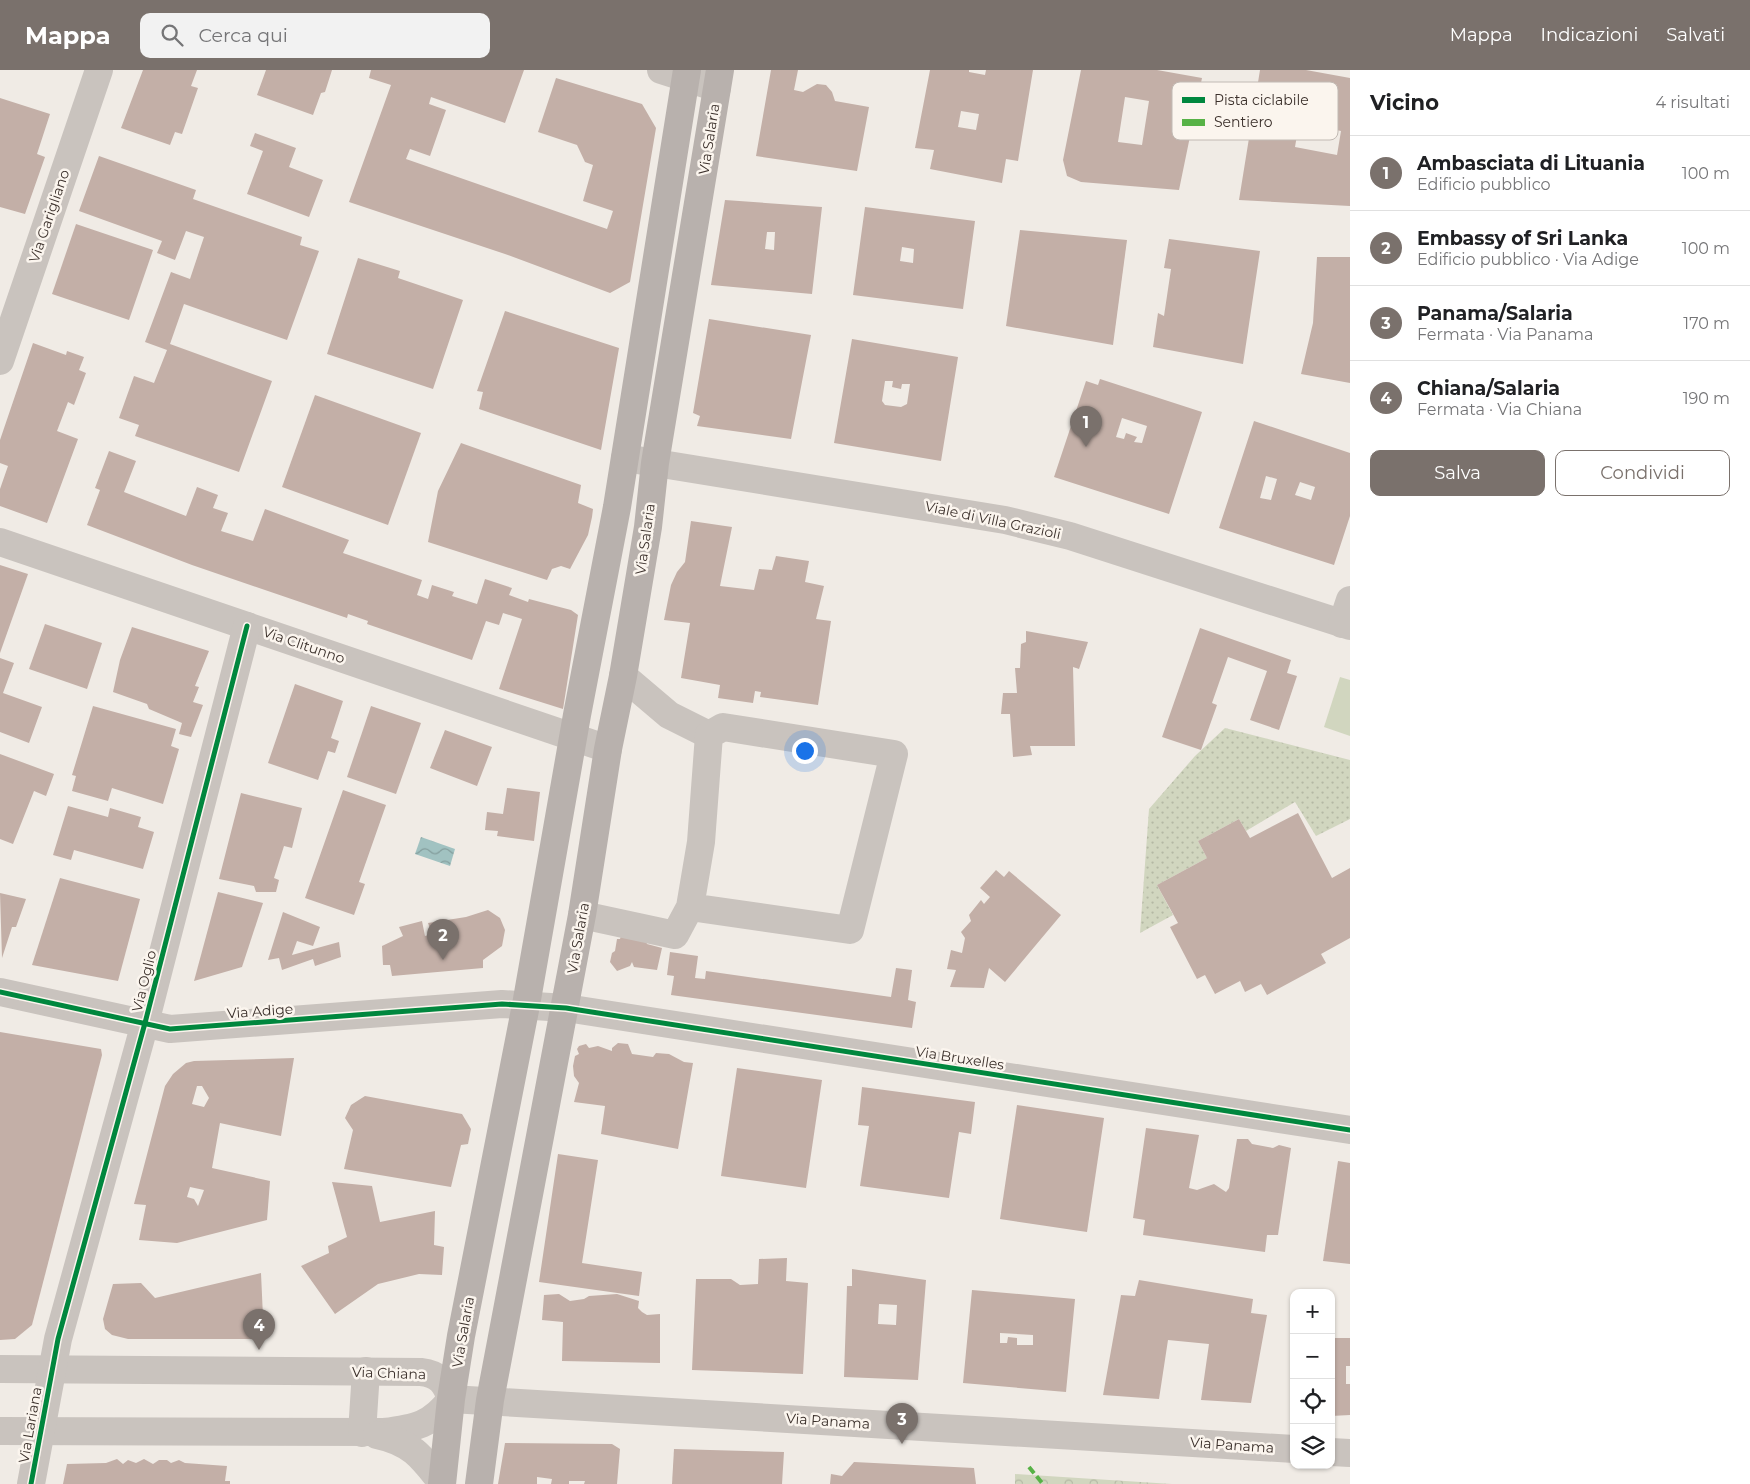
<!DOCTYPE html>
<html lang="it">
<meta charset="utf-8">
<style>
body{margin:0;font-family:Montserrat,sans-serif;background:#f2f2f2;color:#202124}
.controls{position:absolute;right:15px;bottom:15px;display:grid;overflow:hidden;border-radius:10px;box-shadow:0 1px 4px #0004}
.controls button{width:45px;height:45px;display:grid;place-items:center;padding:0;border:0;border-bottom:1px solid #e0e0e0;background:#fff;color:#202124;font:25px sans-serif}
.you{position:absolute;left:804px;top:680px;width:18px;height:18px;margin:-12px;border:4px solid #fff;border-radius:50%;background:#1a73e8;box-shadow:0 0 0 8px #1a73e833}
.badge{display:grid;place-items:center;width:32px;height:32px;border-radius:50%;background:#7a716c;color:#fff;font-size:16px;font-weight:700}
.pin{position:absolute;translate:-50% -41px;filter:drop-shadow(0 1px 2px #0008)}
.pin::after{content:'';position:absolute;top:26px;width:18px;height:15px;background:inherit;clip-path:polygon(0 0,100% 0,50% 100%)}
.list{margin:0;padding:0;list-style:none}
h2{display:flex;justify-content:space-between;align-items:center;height:65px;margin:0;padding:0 20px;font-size:21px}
h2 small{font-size:16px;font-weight:400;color:#757577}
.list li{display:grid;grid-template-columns:32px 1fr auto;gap:15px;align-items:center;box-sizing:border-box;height:75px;padding:0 20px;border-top:1px solid #e0e0e0}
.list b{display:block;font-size:19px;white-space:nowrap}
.list p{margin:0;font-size:16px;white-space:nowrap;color:#757577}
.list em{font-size:16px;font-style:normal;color:#757577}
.actions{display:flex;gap:10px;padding:15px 20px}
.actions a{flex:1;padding:11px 0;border:1px solid #7a716c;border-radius:10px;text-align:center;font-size:18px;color:#7a716c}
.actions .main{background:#7a716c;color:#fff}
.icon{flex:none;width:28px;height:28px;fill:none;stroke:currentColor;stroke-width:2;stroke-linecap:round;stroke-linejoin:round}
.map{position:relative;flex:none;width:1350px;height:1414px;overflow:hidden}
header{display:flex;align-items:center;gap:30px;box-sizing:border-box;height:70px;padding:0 25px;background:#7a716c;color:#fff}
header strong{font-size:24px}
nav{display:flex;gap:28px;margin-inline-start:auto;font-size:18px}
.search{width:350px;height:45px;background:#f2f2f2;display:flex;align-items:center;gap:12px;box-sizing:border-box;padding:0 18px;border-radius:10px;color:#757577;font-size:19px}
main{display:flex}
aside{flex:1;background:#fff}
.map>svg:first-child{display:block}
.grass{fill:url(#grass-dots)}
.park{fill:url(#park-crowns)}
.pitch{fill:#d1d6bf}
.water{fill:url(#water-waves)}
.building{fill:#c3afa7;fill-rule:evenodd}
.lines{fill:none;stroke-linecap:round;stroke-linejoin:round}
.minor{stroke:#c9c3be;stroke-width:28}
.major{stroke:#b8b1ad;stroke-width:28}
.quiet{stroke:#57b246;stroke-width:4;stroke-dasharray:8 4;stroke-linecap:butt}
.cycleway-casing{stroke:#fbf5ee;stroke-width:8}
.cycleway{stroke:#00873e;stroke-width:5}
.labels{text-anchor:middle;stroke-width:5;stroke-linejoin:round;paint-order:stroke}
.street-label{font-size:14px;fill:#3b302b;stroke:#fbf5ee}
.key{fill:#fbf5ee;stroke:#c1bab4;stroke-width:1}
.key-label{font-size:14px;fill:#3b302b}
</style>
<header>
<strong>Mappa</strong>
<div class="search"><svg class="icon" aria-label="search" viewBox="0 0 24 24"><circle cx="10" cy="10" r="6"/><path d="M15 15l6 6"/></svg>Cerca qui</div>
<nav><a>Mappa</a><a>Indicazioni</a><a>Salvati</a></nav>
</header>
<main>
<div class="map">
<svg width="1350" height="1414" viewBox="0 0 1350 1414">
<defs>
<pattern id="grass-dots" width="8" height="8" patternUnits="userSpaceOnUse" patternTransform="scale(1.25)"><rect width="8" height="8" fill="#d1d6bf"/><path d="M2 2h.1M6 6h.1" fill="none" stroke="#b4b8a4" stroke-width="1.8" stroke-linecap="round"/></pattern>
<pattern id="park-crowns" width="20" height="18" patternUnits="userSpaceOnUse" patternTransform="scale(1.25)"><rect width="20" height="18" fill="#d1d6bf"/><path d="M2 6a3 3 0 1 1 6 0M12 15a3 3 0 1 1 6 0" fill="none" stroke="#b4b8a4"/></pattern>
<pattern id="water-waves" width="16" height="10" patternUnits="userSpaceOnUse" patternTransform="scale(1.25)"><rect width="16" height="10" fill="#a1c2c1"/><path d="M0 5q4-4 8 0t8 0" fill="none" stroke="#849e9d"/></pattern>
</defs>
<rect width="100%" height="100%" fill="#f0ebe5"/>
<polygon class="grass" points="1225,658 1350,690 1350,749 1316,766 1295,732 1246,761 1239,749 1198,771 1207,788 1157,815 1173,845 1140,863 1149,739 1195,686"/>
<polygon class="park" points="1015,1404 1172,1414 1015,1414"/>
<polygon class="pitch" points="1340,607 1350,610 1350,666 1324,657"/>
<polygon class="water" points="421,767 455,779 450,796 415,784"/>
<g class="building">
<polygon points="143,0 197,0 191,16 198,18 182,64 175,62 170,75 121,58"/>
<polygon points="266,0 332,0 325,22 321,23 313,45 257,25"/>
<polygon points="371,0 524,0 505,53 431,27 429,34 446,40 430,86 410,79 406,89 607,159 613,141 583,131 593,95 585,92 577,75 538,62 556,8 642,34 656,58 630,212 610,223 505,184 349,132 391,15 369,8"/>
<polygon points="771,0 798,0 794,20 803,22 817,14 826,15 832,22 835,31 869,37 857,101 756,86"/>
<path d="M930 0H969V2L985 5 986 0H1033L1018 91 1006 89 1002 113 930 99 934 80 915 78ZM961 41 979 44 976 60 958 57Z"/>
<path d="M1081 0H1157L1202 8 1179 120 1081 112 1067 106 1063 90ZM1125 27 1149 31 1142 75 1118 72Z"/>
<path d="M1260 0H1306L1350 8V136L1239 130ZM1299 53 1341 61 1337 85 1295 77Z"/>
<polygon points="0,28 50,44 37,84 45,87 25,144 0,137"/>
<polygon points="255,63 296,78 289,97 323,110 309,147 247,124 263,81 250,76"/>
<polygon points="99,86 196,120 193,129 302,167 300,175 319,181 287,270 184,234 170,274 272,311 239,402 135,366 139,355 119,348 134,306 154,313 167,280 145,272 171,202 190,209 204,167 186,161 175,190 157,183 162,171 79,141"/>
<path d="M725 130 822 137 812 224 711 215ZM767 162H775L774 180 765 179Z"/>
<path d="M865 137 975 151 963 239 853 225ZM902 177 914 179 913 193 900 191Z"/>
<polygon points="76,154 153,180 129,250 52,224"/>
<polygon points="1020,160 1127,170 1113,275 1006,256"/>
<polygon points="1169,169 1260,181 1243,294 1153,277 1158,243 1164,246 1171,199 1164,198"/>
<polygon points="1317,187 1350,187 1350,313 1301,304 1313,253"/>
<polygon points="358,188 400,201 398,208 463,230 433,319 327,284"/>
<polygon points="505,241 619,278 601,380 479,339 483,322 477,321"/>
<polygon points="709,249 811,265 791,369 697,356 700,346 693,343"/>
<path d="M852 269 958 287 941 391 834 373ZM885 311H893L892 317 901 319 902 314H910L907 334 901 337 885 335 882 331Z"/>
<polygon points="33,273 66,285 67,281 84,287 79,300 86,303 74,335 68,332 57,361 78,369 47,453 0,436 0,419 8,396 0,393 0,370"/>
<path d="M1100 309 1202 342 1169 444 1054 407 1086 311 1098 315ZM1122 348 1147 356 1142 373 1134 372 1137 367 1126 363 1124 369 1116 367Z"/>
<polygon points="315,325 421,363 388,455 282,417"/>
<path d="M1254 351 1350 383V446L1334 495 1219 458ZM1266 406 1277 409 1271 430 1260 428ZM1300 412 1315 417 1311 430 1295 425Z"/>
<polygon points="461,373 581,415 578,433 593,439 592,447 588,465 570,499 561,496 552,499 547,510 428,472 438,421"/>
<polygon points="109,381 136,391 124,422 186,446 197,417 218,425 213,438 228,443 221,461 253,471 265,439 349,470 343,483 422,510 417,525 428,529 432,515 454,522 452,526 477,534 485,509 512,518 509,525 528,532 529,529 571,540 578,545 563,639 499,619 522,549 503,543 499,555 486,551 472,590 367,554 368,551 348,544 347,548 192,495 87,455 100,420 95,418"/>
<polygon points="691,451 732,457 720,516 754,520 759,499 772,500 776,486 809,491 805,512 824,516 816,549 831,551 818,635 760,627 761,622 755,621 753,633 718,628 720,615 681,608 690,553 664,550 671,515 677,502 685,492"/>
<polygon points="0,495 28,504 0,583"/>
<polygon points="45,554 102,573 87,619 29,599"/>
<polygon points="132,557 209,581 195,616 199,617 193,632 203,635 191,667 179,664 182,653 149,639 147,634 113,622 120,590"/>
<polygon points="1200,558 1291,590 1287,603 1297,606 1279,660 1250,650 1267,601 1228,587 1212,633 1217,635 1201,680 1162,667"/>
<polygon points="1026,561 1088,572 1079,599 1073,597 1075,676 1030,676 1032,685 1013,687 1010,644 1001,644 1003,623 1017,623 1015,598 1020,598 1021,574 1026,572"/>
<polygon points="0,588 14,593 3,623 42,637 29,673 0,662"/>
<polygon points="295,614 343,631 331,668 339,671 335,683 328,681 318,710 268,693"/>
<polygon points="93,636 176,659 171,676 179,679 163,734 112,718 108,731 72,721 76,706 72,705"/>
<polygon points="371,636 421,653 396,724 347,707"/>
<polygon points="445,660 492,677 477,716 430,698"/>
<polygon points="0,684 54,704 46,726 34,721 13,774 0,769"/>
<polygon points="507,718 540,722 534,771 497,766 498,761 485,760 487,742 503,744"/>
<polygon points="343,720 386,735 359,812 365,814 354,845 305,828"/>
<polygon points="241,723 302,738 292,778 284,776 274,808 279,810 276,822 256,822 254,816 219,809"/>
<polygon points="68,736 108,747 110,738 141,747 138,757 154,762 143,799 74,780 71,790 53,785"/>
<polygon points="1298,743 1332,808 1350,798 1350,868 1321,884 1326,893 1267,925 1261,914 1245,922 1240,911 1215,924 1205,905 1197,909 1170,857 1178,853 1157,815 1207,788 1198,771 1239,749 1250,768"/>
<polygon points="996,800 1004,807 1009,801 1061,845 1005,912 989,898 984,918 950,917 956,900 947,899 951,880 962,883 965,868 961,862 971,851 969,845 981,830 984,834 990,827 980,818"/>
<polygon points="60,808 140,829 118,911 32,895"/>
<polygon points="218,822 263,833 242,897 194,911"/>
<polygon points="0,823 26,829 16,857 12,857 2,888"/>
<polygon points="488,840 500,848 505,860 502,876 483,890 483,898 392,906 390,895 383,895 382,876 403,866 399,857 422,851 425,866 432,864 428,853 466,847"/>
<polygon points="283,842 320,857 313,876 297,871 292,885 339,872 341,887 315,896 313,889 282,900 279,888 268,890"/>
<polygon points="622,863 644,866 647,874 662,878 657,900 634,897 632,892 630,896 617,901 610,892 612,883 615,881 617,869 620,869"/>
<polygon points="670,882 698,886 695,908 705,909 706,901 891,927 896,898 912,900 908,930 916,932 912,958 671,925 674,906 667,905"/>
<polygon points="0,962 101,979 102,985 32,1255 15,1269 0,1270"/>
<polygon points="618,973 628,974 632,984 653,987 656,983 669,984 684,992 693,993 678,1079 601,1064 605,1036 574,1032 579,1013 574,1006 573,996 575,986 579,984 577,979 579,976 586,974 589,978 598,976 612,981 612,978"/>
<path d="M294 988 281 1066 220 1053 212 1098 270 1111 267 1150 177 1173 139 1170 146 1135 134 1134 165 1016 173 1004 186 993 194 991ZM197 1016H202L209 1028 204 1037 192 1034ZM190 1117 204 1120 198 1136 194 1129 187 1127Z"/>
<polygon points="737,998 822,1010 806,1118 721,1106"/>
<polygon points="862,1017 975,1032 971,1064 959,1062 949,1128 860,1116 869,1056 858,1055"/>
<polygon points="365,1026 462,1044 471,1059 468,1074 461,1075 451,1117 344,1099 353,1060 345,1048 351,1035"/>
<polygon points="1017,1035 1104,1048 1087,1162 1000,1149"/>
<polygon points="1146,1058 1199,1065 1189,1118 1197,1120 1214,1114 1226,1122 1229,1118 1237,1069 1248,1069 1252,1074 1273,1078 1279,1075 1291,1078 1278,1165 1267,1165 1265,1182 1143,1165 1145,1150 1133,1148"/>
<polygon points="558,1084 598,1090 582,1193 642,1202 639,1226 539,1212"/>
<polygon points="1338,1091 1350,1093 1350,1194 1323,1191"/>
<polygon points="332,1112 372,1116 380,1152 435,1141 434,1175 444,1177 442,1205 419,1204 378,1214 335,1244 301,1196 329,1183 328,1176 347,1167"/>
<polygon points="787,1188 786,1211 808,1213 803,1304 692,1300 696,1209 731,1209 740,1215 758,1214 759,1189"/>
<path d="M852 1199 926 1210 918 1310 844 1307 847 1216H852ZM879 1234 897 1235 896 1255 878 1254Z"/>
<polygon points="261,1203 264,1269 128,1269 112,1265 105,1259 103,1249 113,1214 141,1213 155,1228"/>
<polygon points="1139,1210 1253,1229 1251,1243 1267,1245 1251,1333 1201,1330 1209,1274 1168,1270 1159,1329 1103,1325 1121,1225 1135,1226"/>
<path d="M972 1220 1075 1229 1066 1322 963 1313ZM1000 1263 1033 1265V1275H1017V1268L1008 1267 1007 1273H1000Z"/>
<polygon points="559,1224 570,1231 584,1229 589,1226 617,1224 639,1231 638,1238 642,1242 647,1245 660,1244 660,1293 562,1291 563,1252 542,1250 544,1225"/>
<polygon points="1331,1268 1350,1268 1350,1296 1346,1296 1346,1314 1350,1314 1350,1345 1331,1346"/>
<polygon points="505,1373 612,1374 620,1379 617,1414 584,1414 585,1411 569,1411 569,1414 551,1414 552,1409 537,1407 537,1414 498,1414"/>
<polygon points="674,1379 784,1382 782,1414 672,1414"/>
<polygon points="117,1389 123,1394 128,1390 136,1393 144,1389 153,1394 159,1390 167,1390 171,1393 179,1390 185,1393 227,1396 225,1411 230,1411 230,1414 63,1414 67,1394 106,1393"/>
<polygon points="854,1392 974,1398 976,1414 830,1414 831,1404 842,1406"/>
</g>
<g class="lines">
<g class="minor">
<polyline points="661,0 717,18"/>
<polyline points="0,291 99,0"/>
<polyline points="625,388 1005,450 1070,466 1350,556"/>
<polyline points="0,472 608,679"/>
<polyline points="1342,554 1350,530"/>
<polyline points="623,606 669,645 709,665"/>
<polyline points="582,845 675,865 690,837 701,772 709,665 723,657 894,684 850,860 690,837"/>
<polyline points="0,922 170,959 502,934 566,938 1350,1060"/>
<path d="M0 1299 421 1302C439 1304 446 1313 451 1329"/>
<polyline points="451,1329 1294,1379"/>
<path d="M0 1361 384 1362C415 1358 432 1355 451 1329"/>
<polyline points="362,1363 366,1301"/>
<path d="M377 1365C411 1372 422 1387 442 1413"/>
<polyline points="1331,1382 1350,1383"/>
<polyline points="31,1414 58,1269 145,953 247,556"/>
</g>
<g class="major">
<polyline points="442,1414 451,1329 461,1266 526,935 577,645 617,437 687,0"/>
<polyline points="479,1414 490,1330 582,845 608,679 623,606 648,457 655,393 720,0"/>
</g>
<polyline class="quiet" points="1029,1397 1043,1414"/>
<defs>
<g id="cycleway">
<polyline points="0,922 170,959 502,934 566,938 1350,1060"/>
<polyline points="31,1414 58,1269 145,953 247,556"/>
</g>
</defs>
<use href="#cycleway" class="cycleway-casing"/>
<use href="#cycleway" class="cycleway"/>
</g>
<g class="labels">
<g class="street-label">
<text transform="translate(709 69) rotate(-81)" y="5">Via Salaria</text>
<text transform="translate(49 146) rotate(-71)" y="5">Via Garigliano</text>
<text transform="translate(993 450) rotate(12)" y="5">Viale di Villa Grazioli</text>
<text transform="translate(645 469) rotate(-82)" y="5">Via Salaria</text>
<text transform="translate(304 575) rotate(19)" y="5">Via Clitunno</text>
<text transform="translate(578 868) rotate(-80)" y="5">Via Salaria</text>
<text transform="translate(144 911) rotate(-76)" y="5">Via Oglio</text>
<text transform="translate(260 941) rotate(-4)" y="5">Via Adige</text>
<text transform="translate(960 988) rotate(9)" y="5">Via Bruxelles</text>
<text transform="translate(463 1262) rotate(-80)" y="5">Via Salaria</text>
<text transform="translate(389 1303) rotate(2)" y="5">Via Chiana</text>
<text transform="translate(828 1351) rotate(4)" y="5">Via Panama</text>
<text transform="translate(30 1355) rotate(-80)" y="5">Via Lariana</text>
<text transform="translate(1232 1375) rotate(4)" y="5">Via Panama</text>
</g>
</g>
<rect x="1172" y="12" width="166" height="58" rx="8" class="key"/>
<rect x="1182" y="27" width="23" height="6" fill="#00873e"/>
<rect x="1182" y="49" width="23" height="7" fill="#57b246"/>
<g class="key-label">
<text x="1214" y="35">Pista ciclabile</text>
<text x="1214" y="57">Sentiero</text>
</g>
</svg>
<div class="controls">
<button>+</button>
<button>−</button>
<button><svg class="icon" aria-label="locate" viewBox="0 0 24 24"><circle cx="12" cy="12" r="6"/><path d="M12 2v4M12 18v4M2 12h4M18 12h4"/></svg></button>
<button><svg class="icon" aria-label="layers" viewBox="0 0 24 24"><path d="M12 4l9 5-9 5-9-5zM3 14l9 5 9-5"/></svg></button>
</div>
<div class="you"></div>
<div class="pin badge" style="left:1086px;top:377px">1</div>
<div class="pin badge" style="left:443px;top:890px">2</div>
<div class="pin badge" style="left:902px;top:1374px">3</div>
<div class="pin badge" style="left:259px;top:1280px">4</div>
</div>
<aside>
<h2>Vicino<small>4 risultati</small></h2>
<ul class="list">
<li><span class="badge">1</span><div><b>Ambasciata di Lituania</b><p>Edificio pubblico</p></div><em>100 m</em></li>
<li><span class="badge">2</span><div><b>Embassy of Sri Lanka</b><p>Edificio pubblico · Via Adige</p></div><em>100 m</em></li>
<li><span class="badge">3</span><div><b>Panama/Salaria</b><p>Fermata · Via Panama</p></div><em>170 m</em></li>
<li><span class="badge">4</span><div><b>Chiana/Salaria</b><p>Fermata · Via Chiana</p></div><em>190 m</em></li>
</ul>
<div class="actions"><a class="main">Salva</a><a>Condividi</a></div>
</aside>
</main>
